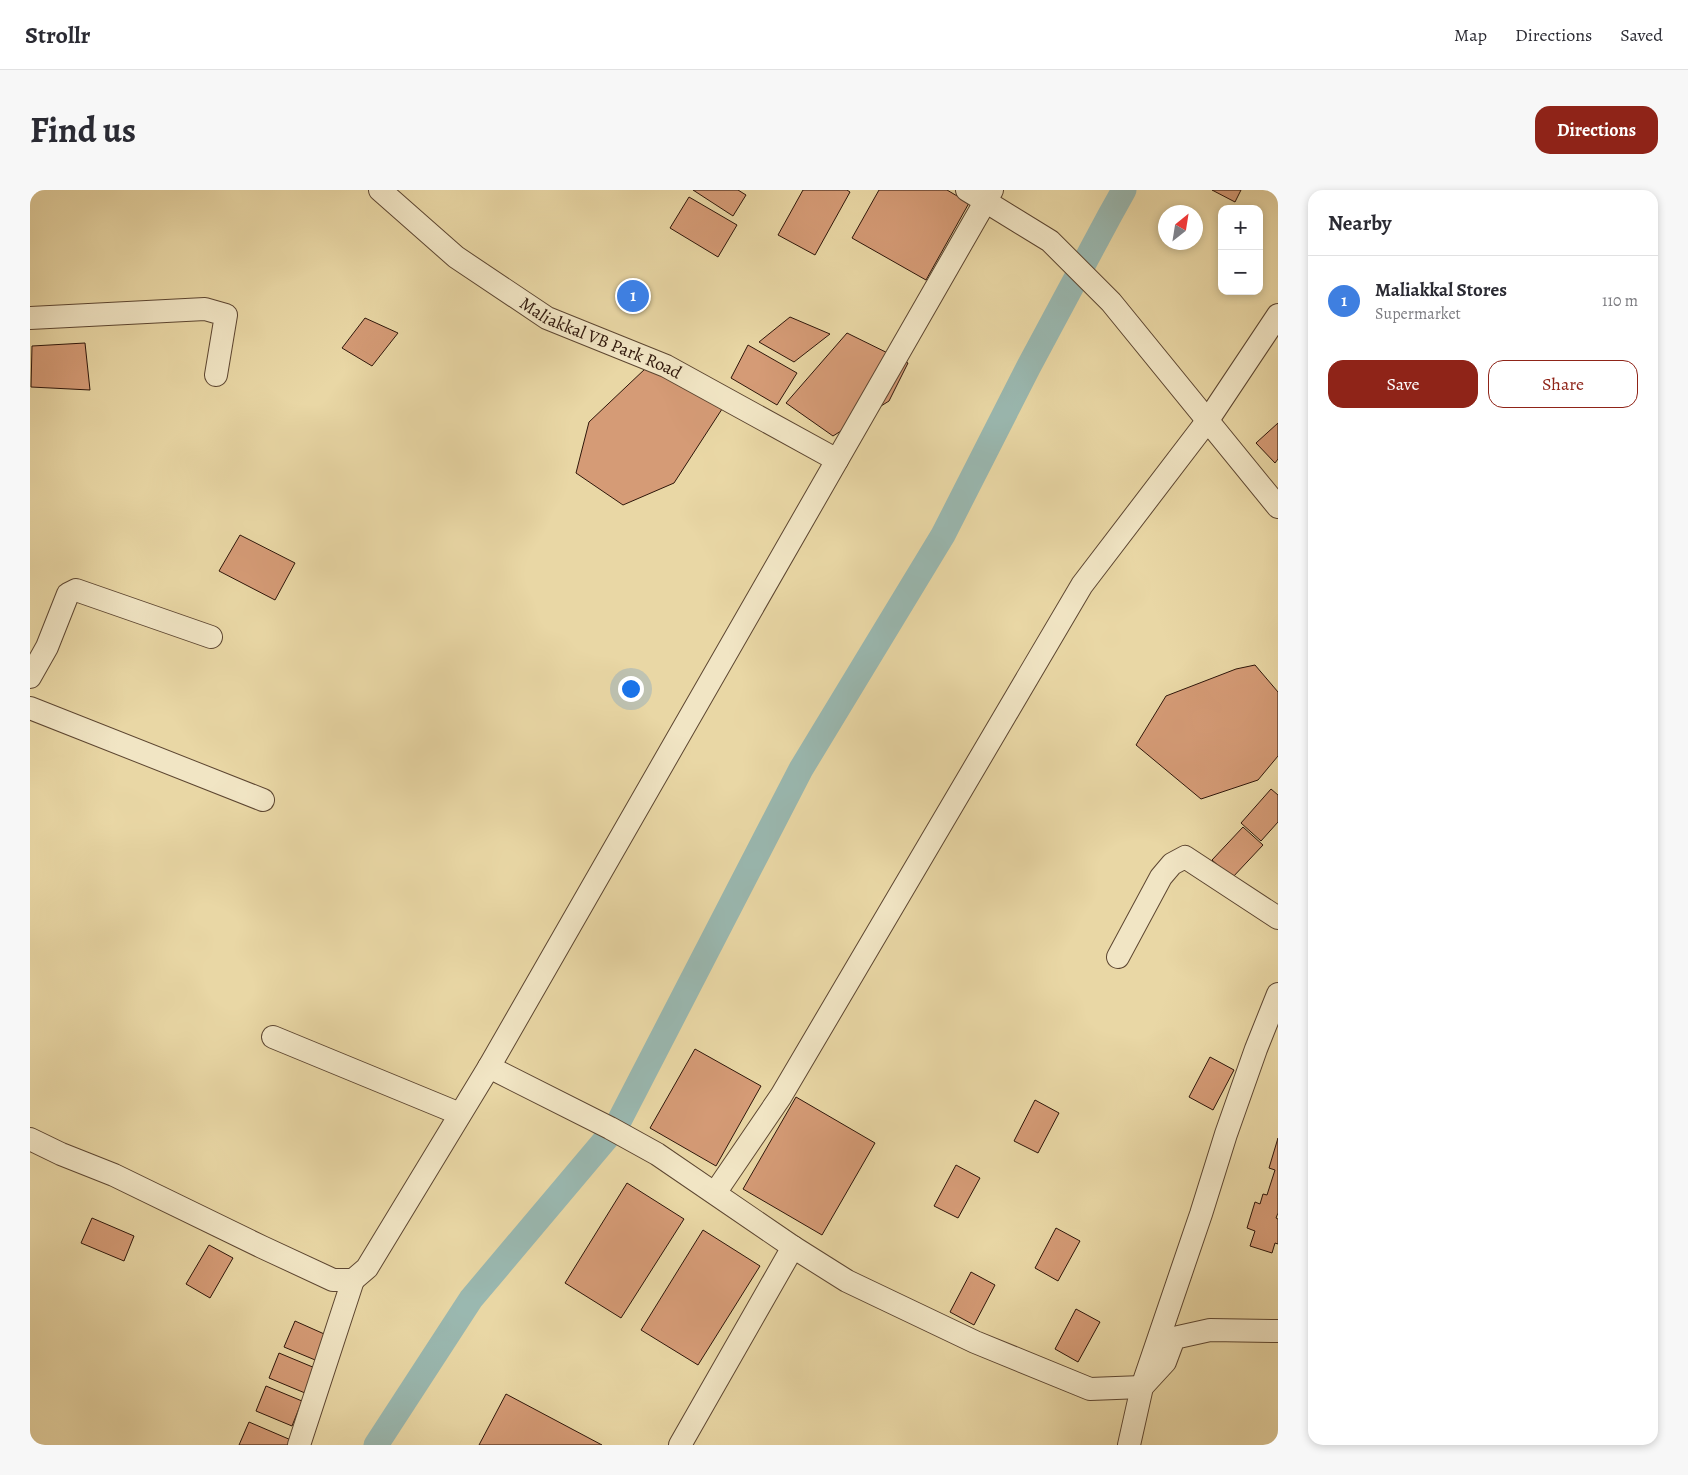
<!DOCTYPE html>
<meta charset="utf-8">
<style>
body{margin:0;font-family:Alegreya,serif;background:#f7f7f7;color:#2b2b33}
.controls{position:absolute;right:15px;top:15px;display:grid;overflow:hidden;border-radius:10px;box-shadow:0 2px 8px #0003}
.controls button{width:45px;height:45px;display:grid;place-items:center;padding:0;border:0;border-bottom:1px solid #e1e1e2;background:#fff;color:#2b2b33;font:25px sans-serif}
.compass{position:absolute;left:1128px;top:15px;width:45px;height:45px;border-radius:50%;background:#fff;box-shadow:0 2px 8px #0003;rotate:30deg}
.you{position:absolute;left:600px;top:498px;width:18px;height:18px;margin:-12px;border:4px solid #fff;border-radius:50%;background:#1a73e8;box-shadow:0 0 0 8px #1a73e833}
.badge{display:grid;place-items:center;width:32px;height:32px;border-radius:50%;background:#8f2418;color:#fff;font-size:16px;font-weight:700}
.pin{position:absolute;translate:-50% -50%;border:2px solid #fff;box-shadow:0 1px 5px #0006}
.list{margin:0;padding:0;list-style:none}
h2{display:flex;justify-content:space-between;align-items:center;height:65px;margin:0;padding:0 20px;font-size:21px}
h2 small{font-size:16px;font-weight:400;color:#7c7c81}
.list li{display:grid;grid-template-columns:32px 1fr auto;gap:15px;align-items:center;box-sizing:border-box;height:90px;padding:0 20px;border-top:1px solid #e1e1e2}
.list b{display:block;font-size:19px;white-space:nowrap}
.list p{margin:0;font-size:16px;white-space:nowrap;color:#7c7c81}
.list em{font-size:16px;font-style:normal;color:#7c7c81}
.actions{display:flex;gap:10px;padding:15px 20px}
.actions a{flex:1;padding:11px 0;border:1px solid #8f2418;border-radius:15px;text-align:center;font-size:18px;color:#8f2418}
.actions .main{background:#8f2418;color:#fff}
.map{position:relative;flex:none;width:1248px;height:1255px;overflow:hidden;border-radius:15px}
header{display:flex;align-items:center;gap:30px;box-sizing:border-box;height:70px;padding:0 25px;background:#fff;border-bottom:1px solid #e1e1e2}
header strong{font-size:24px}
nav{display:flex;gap:28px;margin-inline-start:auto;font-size:18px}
.intro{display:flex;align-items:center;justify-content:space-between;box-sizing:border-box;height:120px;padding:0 30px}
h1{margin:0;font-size:35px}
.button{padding:12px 22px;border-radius:15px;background:#8f2418;color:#fff;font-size:18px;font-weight:700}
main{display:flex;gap:30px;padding:0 30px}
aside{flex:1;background:#fff;border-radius:15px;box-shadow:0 2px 8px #0003}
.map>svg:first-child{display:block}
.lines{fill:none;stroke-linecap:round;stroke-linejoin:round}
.canal{stroke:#9ab8b0;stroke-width:25}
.building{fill:#d59b76;stroke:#2e160a}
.minor-casing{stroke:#5d4631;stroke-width:24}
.minor{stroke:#f1e5c4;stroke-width:22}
.labels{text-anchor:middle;stroke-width:4;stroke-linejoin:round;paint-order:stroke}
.street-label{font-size:18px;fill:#2e160a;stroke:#f1e5c4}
</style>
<header>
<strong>Strollr</strong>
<nav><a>Map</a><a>Directions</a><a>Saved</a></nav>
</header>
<div class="intro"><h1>Find us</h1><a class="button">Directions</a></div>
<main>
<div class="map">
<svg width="1248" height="1255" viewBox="0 0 1248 1255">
<rect width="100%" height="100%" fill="#e9d7a5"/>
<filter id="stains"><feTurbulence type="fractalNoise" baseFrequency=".004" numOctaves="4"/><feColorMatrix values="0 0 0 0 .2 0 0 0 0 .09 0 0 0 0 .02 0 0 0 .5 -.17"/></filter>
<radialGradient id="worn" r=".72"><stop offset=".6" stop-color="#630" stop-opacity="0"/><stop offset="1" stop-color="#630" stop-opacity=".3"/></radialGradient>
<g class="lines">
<polyline class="canal" points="346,1255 441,1109 586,937 771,579 913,345 999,176 1080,25 1094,0"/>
</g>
<g class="building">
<polygon points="663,0 708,0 716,5 703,26"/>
<polygon points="773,0 817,0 820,2 785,65 748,45"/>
<polygon points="849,0 917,0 939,13 896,90 822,48"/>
<polygon points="1182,0 1211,0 1205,12"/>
<polygon points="659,7 707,35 688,67 640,38"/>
<polygon points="760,127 800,144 764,172 729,152"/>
<polygon points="335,128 368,143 342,176 312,158"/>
<polygon points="817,143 878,173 859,211 803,246 756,213"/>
<polygon points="55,153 60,200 1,197 2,156"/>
<polygon points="718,155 767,183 747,215 701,188"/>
<polygon points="616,178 694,216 644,293 593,315 546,283 559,232"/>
<polygon points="1248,233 1248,269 1245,273 1226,253"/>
<polygon points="210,345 265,373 245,410 189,381"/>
<polygon points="1225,475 1248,502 1248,566 1228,590 1171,609 1106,555 1136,506 1206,479"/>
<polygon points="1241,599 1248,605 1248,632 1231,651 1211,633"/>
<polygon points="1213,637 1233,655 1202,688 1182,670"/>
<polygon points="665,859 731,896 686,976 620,938"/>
<polygon points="1180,867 1204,880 1183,920 1159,907"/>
<polygon points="766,907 845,953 792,1045 713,999"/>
<polygon points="1005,910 1029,923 1008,963 984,951"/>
<polygon points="1248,948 1248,1023 1246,1028 1248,1029 1248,1054 1245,1053 1242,1063 1220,1056 1225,1041 1217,1038 1225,1012 1230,1014 1233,1004 1237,1005 1245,980 1239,978"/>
<polygon points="926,975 950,988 928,1028 904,1016"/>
<polygon points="597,993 654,1029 591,1128 535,1093"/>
<polygon points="62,1028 104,1046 94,1071 51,1053"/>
<polygon points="1026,1038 1050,1051 1028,1091 1005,1078"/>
<polygon points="673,1040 730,1076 668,1175 611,1140"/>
<polygon points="179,1055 203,1068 180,1108 156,1094"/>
<polygon points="941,1082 965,1095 944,1135 920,1122"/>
<polygon points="1046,1119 1070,1132 1048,1172 1025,1159"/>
<polygon points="265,1131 301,1147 290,1172 254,1157"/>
<polygon points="249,1163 285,1178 275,1203 239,1188"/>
<polygon points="236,1196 272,1211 262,1236 226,1221"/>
<polygon points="476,1204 572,1255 449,1255"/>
<polygon points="219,1232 261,1250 259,1255 209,1255"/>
</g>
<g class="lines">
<defs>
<g id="minor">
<path id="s1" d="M350 0 426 67 517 128 636 176 807 270"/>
<polyline points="937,0 1020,51 1081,112 1248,317"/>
<polyline points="0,128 175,119 196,125 186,185"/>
<polyline points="0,487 17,457 38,404 46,400 181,447"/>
<polyline points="0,518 233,610"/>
<polyline points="1088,767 1131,687 1142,674 1155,667 1248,728"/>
<polyline points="243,847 430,924"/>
<polyline points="459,877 580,938 627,964 763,1057 817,1091 945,1152 1060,1199 1112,1197 1135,1172 1144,1148 1180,1140 1248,1141"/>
<polyline points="0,949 31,964 84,985 232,1057 303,1090 323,1090 337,1078 459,877 962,0"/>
<polyline points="685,1003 751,906 1052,395 1178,230 1248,125"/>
<polyline points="269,1255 323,1090"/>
<polyline points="650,1255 763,1057"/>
<polyline points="1099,1255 1112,1197 1171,1024 1196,944 1226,859 1248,804"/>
</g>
</defs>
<use href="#minor" class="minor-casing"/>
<use href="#minor" class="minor"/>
</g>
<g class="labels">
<g class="street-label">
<text dy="6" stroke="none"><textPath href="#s1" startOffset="268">Maliakkal VB Park Road</textPath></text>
</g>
</g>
<rect width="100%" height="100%" filter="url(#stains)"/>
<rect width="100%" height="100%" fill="url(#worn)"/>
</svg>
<div class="controls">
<button>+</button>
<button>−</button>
</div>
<svg class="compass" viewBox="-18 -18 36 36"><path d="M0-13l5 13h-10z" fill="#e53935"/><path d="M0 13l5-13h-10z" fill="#7c7c81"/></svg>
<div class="you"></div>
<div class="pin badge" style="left:603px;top:106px;background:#3f7fe0">1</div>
</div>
<aside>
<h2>Nearby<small></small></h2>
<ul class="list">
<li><span class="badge" style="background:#3f7fe0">1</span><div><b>Maliakkal Stores</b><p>Supermarket</p></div><em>110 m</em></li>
</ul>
<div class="actions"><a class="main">Save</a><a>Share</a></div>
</aside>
</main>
